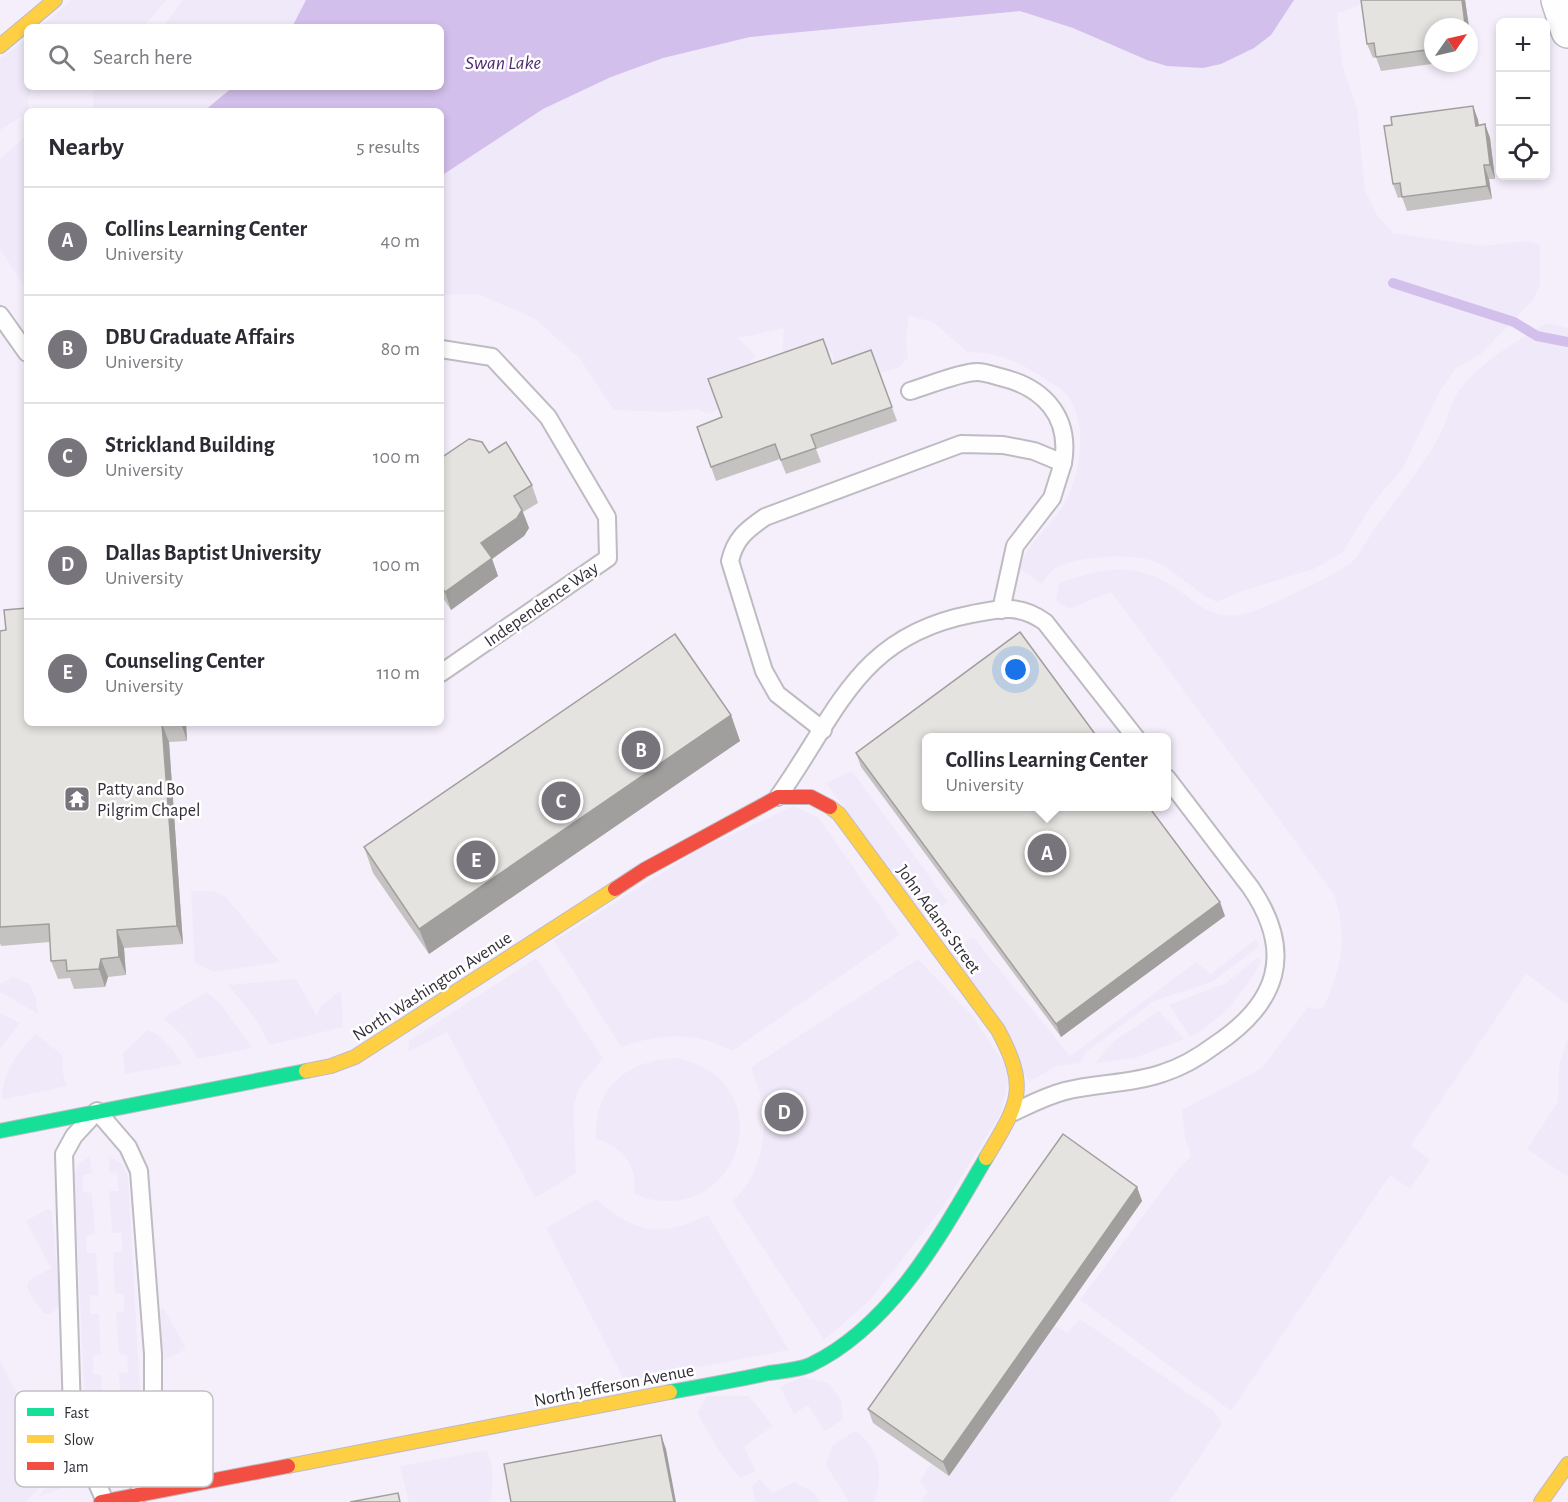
<!DOCTYPE html>
<meta charset="utf-8">
<style>
body{margin:0;font-family:"Alegreya Sans",sans-serif;background:#f7f7f7;color:#2b2b33}
.controls{position:absolute;right:18px;top:18px;display:grid;overflow:hidden;border-radius:9px;box-shadow:0 3px 9px #0003}
.controls button{width:54px;height:54px;display:grid;place-items:center;padding:0;border:0;border-bottom:2px solid #e1e1e2;background:#fff;color:#2b2b33;font:30px sans-serif}
.compass{position:absolute;left:1424px;top:18px;width:54px;height:54px;border-radius:50%;background:#fff;box-shadow:0 3px 9px #0003;rotate:56deg}
.you{position:absolute;left:1016px;top:670px;width:21px;height:21px;margin:-15px;border:4px solid #fff;border-radius:50%;background:#1a73e8;box-shadow:0 0 0 9px #1a73e833}
.badge{display:grid;place-items:center;width:39px;height:39px;border-radius:50%;background:#78747c;color:#fff;font-size:20px;font-weight:700}
.pin{position:absolute;translate:-50% -50%;border:3px solid #fff;box-shadow:0 2px 6px #0006}
.popup{position:absolute;left:922px;top:733px;width:249px;height:78px;box-sizing:border-box;display:grid;place-content:center;border-radius:9px;background:#fff;filter:drop-shadow(0 2px 4px #0005);font-size:20px;white-space:nowrap;color:#7c7c81}
.popup b{font-size:22px;color:#2b2b33}
.popup::after{content:'';position:absolute;left:50%;top:100%;margin-left:-12px;border:12px solid transparent;border-top-color:#fff}
.list{margin:0;padding:0;list-style:none}
h2{display:flex;justify-content:space-between;align-items:center;height:78px;margin:0;padding:0 24px;font-size:26px}
h2 small{font-size:20px;font-weight:400;color:#7c7c81}
.list li{display:grid;grid-template-columns:39px 1fr auto;gap:18px;align-items:center;box-sizing:border-box;height:108px;padding:0 24px;border-top:2px solid #e1e1e2}
.list b{display:block;font-size:22px;white-space:nowrap}
.list p{margin:0;font-size:20px;white-space:nowrap;color:#7c7c81}
.list em{font-size:20px;font-style:normal;color:#7c7c81}
.icon{flex:none;width:33px;height:33px;fill:none;stroke:currentColor;stroke-width:2;stroke-linecap:round;stroke-linejoin:round}
.map{position:relative;flex:none;width:1568px;height:1502px;overflow:hidden}
.search{position:absolute;background:#fff;box-shadow:0 3px 9px #0003;left:24px;top:24px;width:420px;height:66px;display:flex;align-items:center;gap:15px;box-sizing:border-box;padding:0 21px;border-radius:9px;color:#7c7c81;font-size:22px}
.panel{position:absolute;background:#fff;box-shadow:0 3px 9px #0003;left:24px;top:108px;width:420px;height:618px;border-radius:9px}
.map>svg:first-child{display:block}
.built{fill:#f5effc;fill-rule:evenodd}
.green{fill:#f0e9f9}
.water{fill:#d3bfeb}
.lines{fill:none;stroke-linecap:round;stroke-linejoin:round}
.stream{stroke:#d3bfeb;stroke-width:10}
.lane-casing{stroke:#bebbc2;stroke-width:20}
.street-casing{stroke:#bebbc2;stroke-width:36}
.fast-casing{stroke:#bebbc2;stroke-width:16}
.slow-casing{stroke:#bebbc2;stroke-width:16}
.jam-casing{stroke:#bebbc2;stroke-width:16}
.lane{stroke:#fefefe;stroke-width:16}
.street{stroke:#fefefe;stroke-width:33}
.fast{stroke:#16e098;stroke-width:14}
.slow{stroke:#ffcf43;stroke-width:14}
.jam{stroke:#f24e42;stroke-width:14}
.wall{fill:#c5c3c1}
.shaded-wall{fill:#a09f9d}
.building{fill:#e5e3e0;stroke:#a09f9d;stroke-width:1.5}
.labels{text-anchor:middle;stroke-width:5;stroke-linejoin:round;paint-order:stroke}
.street-label{font-size:18px;fill:#322d37;stroke:#fff}
.poi-label{font-size:18px;fill:#322d37;stroke:#fff;text-anchor:start}
.water-label{font-size:20px;font-style:italic;fill:#502b72;stroke:#fff}
.key{fill:#fff;stroke:#c2c0c3;stroke-width:1.5}
.key-label{font-size:16px;fill:#322d37}
</style>
<div class="map">
<svg width="1568" height="1502" viewBox="0 0 1568 1502">
<rect width="100%" height="100%" fill="#f9f7fb"/>
<path class="built" d="M0 0H1568V1502H0ZM1500 22H1546V176H1500ZM27 27H441V87H27ZM1433 27H1469V63H1433ZM27 111H441V723H27ZM927 738H1167V806H927Z"/>
<g class="green">
<polygon points="72,0 166,0 143,27 40,27"/>
<path d="M183 0H1364L1355 8 1337 13 1342 65 1357 108 1365 190 1377 215 1393 233 1482 246 1526 241 1540 244V285L1534 299 1481 354 1456 368 1440 391 1403 468 1374 502 1342 553 1314 569 1242 591 1217 602C1194 592 1176 569 1150 560 1127 553 1068 556 1050 572 1047 575 1044 581 1042 584L1020 569C1026 543 1049 528 1063 506 1080 478 1090 420 1065 393 1061 388 1053 384 1047 380 1023 364 996 351 967 352L933 322 909 316 906 339 908 358 898 368 880 373 876 364 837 378 832 352 802 362 782 351 784 328 738 338 755 355 719 408 710 414 696 409 667 412 614 410 579 358 534 318 477 294 441 295V111H93V92L100 87H441V27H162Z"/>
<polygon points="27,38 27,87 33,87 27,101 30,111 0,130 0,60"/>
<polygon points="27,135 27,290 0,249 0,159"/>
<path d="M1547 323 1568 328V1004L1526 974 1411 1145 1430 1160 1410 1189 1390 1175 1231 1411 1080 1300 1175 1173 1191 1156 1185 1138 1182 1110 1262 1068 1309 1006 1314 1010 1324 1007C1342 963 1348 941 1334 894L1111 592 1069 609 1056 600 1059 583C1092 572 1122 563 1156 577 1194 593 1205 628 1254 611 1270 605 1342 572 1352 562 1361 553 1367 539 1375 528 1398 495 1427 463 1444 426 1448 417 1450 406 1455 397 1472 368 1518 339 1547 323Z"/>
<polygon points="852,771 948,902 923,919 826,783"/>
<path d="M794 806 819 818 900 935 732 1051C694 1030 660 1034 621 1047L554 941 700 849Z"/>
<polygon points="191,891 213,891 225,896 280,962 213,972 195,963"/>
<polygon points="973,937 1070,1056 1196,962 1211,974 1256,939 1259,946 1212,982 1154,1001 1086,1052 1081,1063 1056,1066 1029,1082 949,953"/>
<path d="M1259 957 1261 963C1238 999 1228 1014 1190 1037L1169 1005 1226 983Z"/>
<polygon points="536,958 603,1058 578,1090 573,1109 576,1173 535,1198 447,1032 408,1052 409,1041"/>
<path d="M918 959 974 1018 1010 1073 1001 1113 941 1210 869 1301 824 1340 732 1201C760 1179 769 1132 761 1098 759 1088 754 1077 751 1067Z"/>
<polygon points="13,977 30,984 36,999 38,1014 0,992 0,984"/>
<polygon points="296,979 317,1016 320,1007 341,990 343,1027 270,1045 255,1018 228,985"/>
<polygon points="206,992 220,1003 252,1048 198,1059 184,1037 163,1018"/>
<polygon points="1159,1011 1184,1039 1135,1058 1096,1063 1113,1042"/>
<polygon points="0,1013 20,1023 0,1049"/>
<path d="M148 1030C163 1036 173 1051 182 1064L125 1074 123 1053Z"/>
<path d="M36 1034 63 1056 62 1070 67 1086 2 1100C3 1070 15 1055 36 1034Z"/>
<polygon points="1568,1037 1568,1177 1527,1149 1558,1102 1559,1066"/>
<path d="M678 1058C686 1061 694 1062 701 1066 781 1107 728 1232 634 1194 638 1165 623 1147 596 1139 594 1085 628 1060 678 1058Z"/>
<path d="M109 1156 121 1163 128 1176 141 1410C140 1428 139 1439 124 1450L121 1434 130 1432 129 1416H121L119 1373 128 1372 127 1355 119 1354 116 1312 124 1311V1294H115L113 1252 122 1251V1233H112L109 1191H119L117 1173 109 1172Z"/>
<polygon points="90,1157 92,1173 83,1175 83,1192 92,1193 95,1234 86,1236 87,1253 96,1253 99,1295 90,1295 90,1314 99,1314 101,1355 93,1356 93,1374 101,1375 104,1417 96,1417 97,1434 105,1435 106,1451 93,1440 88,1430 85,1405 74,1175 80,1162"/>
<path d="M596 1199C638 1234 659 1238 708 1215L789 1350 625 1381 546 1228Z"/>
<path d="M48 1209 52 1211 60 1304C56 1311 52 1314 44 1314L32 1298 27 1286 29 1280 51 1268 26 1221Z"/>
<polygon points="163,1308 185,1346 184,1350 164,1360 161,1358 159,1314"/>
<polygon points="1080,1319 1214,1411 1222,1424 1169,1502 920,1502 928,1491 919,1482 931,1464 949,1476 1055,1326 1067,1333"/>
<polygon points="0,1360 36,1433 52,1476 25,1502 0,1502"/>
<polygon points="802,1377 829,1383 841,1400 843,1419 825,1431 808,1405 794,1414 780,1387"/>
<polygon points="707,1396 749,1396 773,1426 744,1447 756,1471 740,1478 721,1454 697,1413"/>
<path d="M59 1422 64 1425C66 1449 72 1462 88 1479L39 1496 57 1475 38 1432Z"/>
<path d="M855 1431C880 1448 884 1475 874 1502H849L826 1465 832 1446Z"/>
<path d="M487 1450C494 1469 494 1483 490 1502H409L400 1466Z"/>
<polygon points="760,1479 772,1493 795,1482 814,1493 820,1502 755,1502 752,1486"/>
</g>
<polygon class="water" points="306,0 1294,0 1271,35 1254,48 1221,64 1203,68 1167,66 1147,60 1073,28 1020,11 750,37 663,58 611,77 543,109 441,176 441,111 204,111 233,87 441,87 441,27 292,27"/>
<g class="lines">
<polyline class="stream" points="1393,283 1514,322 1537,336 1568,342"/>
<defs>
<g id="lane">
<polyline points="0,315 27,353"/>
<polyline points="441,349 492,357 548,417 607,517 608,558 441,673"/>
<path d="M910 391C927 386 961 372 977 372 984 372 993 375 1000 377 1043 387 1071 416 1063 463"/>
<path d="M823 730 777 694 764 671 730 561C735 539 746 530 765 517L961 444 1003 445 1034 451 1063 463 1052 498 1015 546 1001 610"/>
<path d="M778 797C838 713 857 636 972 614 1001 608 1020 604 1045 622L1136 738"/>
<path d="M1014 1112C1031 1104 1046 1096 1065 1091 1097 1083 1132 1084 1163 1073 1182 1067 1199 1057 1215 1045 1278 1003 1295 953 1251 888L1167 778"/>
<polyline points="105,1501 80,1445 72,1412 64,1154 74,1136 97,1111 128,1147 139,1171 153,1354 153,1430 139,1494"/>
</g>
<polyline id="street" points="1558,0 1568,31"/>
<g id="fast">
<polyline points="0,1131 306,1071"/>
<path d="M670 1392C703 1386 736 1380 769 1373 782 1371 798 1370 810 1365 892 1326 942 1233 986 1158"/>
</g>
<g id="slow">
<polyline points="0,46 55,0"/>
<path d="M830 807 839 814 998 1030C1030 1090 1018 1104 986 1158"/>
<polyline points="306,1071 331,1066 355,1057 615,889"/>
<polyline points="288,1466 670,1392"/>
<polyline points="1541,1502 1568,1464"/>
</g>
<g id="jam">
<polyline points="615,889 644,870 778,797 811,797 830,807"/>
<polyline points="101,1502 288,1466"/>
</g>
</defs>
<use href="#lane" class="lane-casing"/>
<use href="#street" class="street-casing"/>
<use href="#fast" class="fast-casing"/>
<use href="#slow" class="slow-casing"/>
<use href="#jam" class="jam-casing"/>
<use href="#lane" class="lane"/>
<use href="#street" class="street"/>
<use href="#fast" class="fast"/>
<use href="#slow" class="slow"/>
<use href="#jam" class="jam"/>
</g>
<g class="wall">
<polygon points="1361,0 1465,0 1469,27 1433,27 1433,63 1439,63 1381,71 1376,57 1373,58 1367,44"/>
<polygon points="1473,106 1478,120 1479,125 1485,124 1490,138 1495,179 1489,179 1492,199 1407,211 1402,197 1398,198 1393,184"/>
<polygon points="871,350 897,421 816,449 821,462 786,474 780,459 716,481 697,427 722,417 832,364"/>
<polygon points="489,453 532,485 538,503 523,512 529,528 524,536 492,559 498,576 451,610 441,595 441,458"/>
<polygon points="0,631 27,723 186,723 187,741 169,742 183,944 124,948 126,975 108,977 105,987 74,989 70,978 58,979 51,961 50,942 1,946 0,943"/>
<polygon points="731,715 740,741 429,954 373,873 364,847"/>
<polygon points="856,753 1225,916 1061,1037 861,767"/>
<polygon points="1137,1187 1142,1201 949,1476 873,1423 868,1409"/>
</g>
<g class="shaded-wall">
<polygon points="1462,0 1465,0 1469,27 1466,27 1465,24"/>
<polygon points="1473,106 1478,120 1481,140 1476,126"/>
<polygon points="1485,124 1490,138 1495,179 1490,165"/>
<polygon points="1484,165 1489,179 1492,199 1487,186"/>
<polygon points="522,510 529,528 524,536 492,559 498,576 451,610 445,592 481,543"/>
<polygon points="731,715 740,741 429,954 419,929"/>
<polygon points="181,723 186,723 187,741"/>
<polygon points="162,724 169,742 183,944 177,926"/>
<polygon points="1220,902 1225,916 1061,1037 1056,1024"/>
<polygon points="117,930 124,948 126,975 119,957"/>
<polygon points="101,959 108,977 105,987 99,969"/>
<polygon points="1137,1187 1142,1201 949,1476 943,1462"/>
<polygon points="661,1435 666,1449 676,1502 674,1502"/>
</g>
<g class="building">
<polygon points="1361,0 1462,0 1465,24 1459,26 1459,27 1433,27 1433,49 1376,57 1374,43 1367,44"/>
<polygon points="1473,106 1476,126 1485,124 1490,165 1484,165 1487,186 1402,197 1400,183 1393,184 1384,126 1392,125 1391,117"/>
<polygon points="823,339 832,364 871,350 892,407 811,435 816,448 781,460 775,444 711,467 697,427 722,417 708,379"/>
<polygon points="469,439 482,442 489,453 506,442 532,485 514,496 522,510 517,518 481,543 492,558 445,592 441,586 441,458"/>
<polygon points="27,608 27,723 178,723 162,724 177,926 117,930 119,957 101,959 99,969 67,971 66,960 51,961 49,924 0,927 0,631 6,630 4,610"/>
<polygon points="1020,632 1098,738 927,738 927,807 1149,807 1220,902 1056,1024 856,753"/>
<polygon points="675,634 731,715 419,929 364,847"/>
<polygon points="1063,1134 1137,1187 943,1462 868,1409"/>
<polygon points="661,1435 674,1502 511,1502 504,1464"/>
<polygon points="398,1493 400,1502 350,1502"/>
</g>
<defs>
<symbol id="temple-square" viewBox="-11 -11 22 22"><rect x="-9" y="-9" width="18" height="18" rx="4" fill="#78747c" stroke="#fff"/><path d="M0-6L5-2H3V0L6.5 2.5H4V6H1.5V3h-3V6H-4V2.5H-6.5L-3 0V-2H-5Z" fill="#fff"/></symbol>
</defs>
<g fill-rule="evenodd">
<use href="#temple-square" x="62" y="784" width="30" height="30"/>
</g>
<g class="labels">
<g class="street-label">
<text transform="translate(541 604) rotate(-35)" y="6">Independence Way</text>
<text transform="translate(939 919) rotate(54)" y="6">John Adams Street</text>
<text transform="translate(432 986) rotate(-33)" y="6">North Washington Avenue</text>
<text transform="translate(614 1385) rotate(-11)" y="6">North Jefferson Avenue</text>
</g>
<g class="poi-label">
<text x="97" y="795">Patty and Bo<tspan x="97" dy="21">Pilgrim Chapel</tspan></text>
</g>
<g class="water-label">
<text x="503" y="69">Swan Lake</text>
</g>
</g>
<rect x="15" y="1391" width="198" height="96" rx="9" class="key"/>
<rect x="27" y="1408" width="27" height="8" fill="#16e098"/>
<rect x="27" y="1435" width="27" height="8" fill="#ffcf43"/>
<rect x="27" y="1462" width="27" height="8" fill="#f24e42"/>
<g class="key-label">
<text x="64" y="1418">Fast</text>
<text x="64" y="1445">Slow</text>
<text x="64" y="1472">Jam</text>
</g>
</svg>
<div class="controls">
<button>+</button>
<button>−</button>
<button><svg class="icon" aria-label="locate" viewBox="0 0 24 24"><circle cx="12" cy="12" r="6"/><path d="M12 2v4M12 18v4M2 12h4M18 12h4"/></svg></button>
</div>
<svg class="compass" viewBox="-18 -18 36 36"><path d="M0-13l5 13h-10z" fill="#e53935"/><path d="M0 13l5-13h-10z" fill="#7c7c81"/></svg>
<div class="you"></div>
<div class="pin badge" style="left:1047px;top:853px">A</div>
<div class="popup"><b>Collins Learning Center</b>University</div>
<div class="pin badge" style="left:641px;top:750px">B</div>
<div class="pin badge" style="left:561px;top:801px">C</div>
<div class="pin badge" style="left:784px;top:1112px">D</div>
<div class="pin badge" style="left:476px;top:860px">E</div>
<div class="search"><svg class="icon" aria-label="search" viewBox="0 0 24 24"><circle cx="10" cy="10" r="6"/><path d="M15 15l6 6"/></svg>Search here</div>
<section class="panel">
<h2>Nearby<small>5 results</small></h2>
<ul class="list">
<li><span class="badge">A</span><div><b>Collins Learning Center</b><p>University</p></div><em>40 m</em></li>
<li><span class="badge">B</span><div><b>DBU Graduate Affairs</b><p>University</p></div><em>80 m</em></li>
<li><span class="badge">C</span><div><b>Strickland Building</b><p>University</p></div><em>100 m</em></li>
<li><span class="badge">D</span><div><b>Dallas Baptist University</b><p>University</p></div><em>100 m</em></li>
<li><span class="badge">E</span><div><b>Counseling Center</b><p>University</p></div><em>110 m</em></li>
</ul>
</section>
</div>
